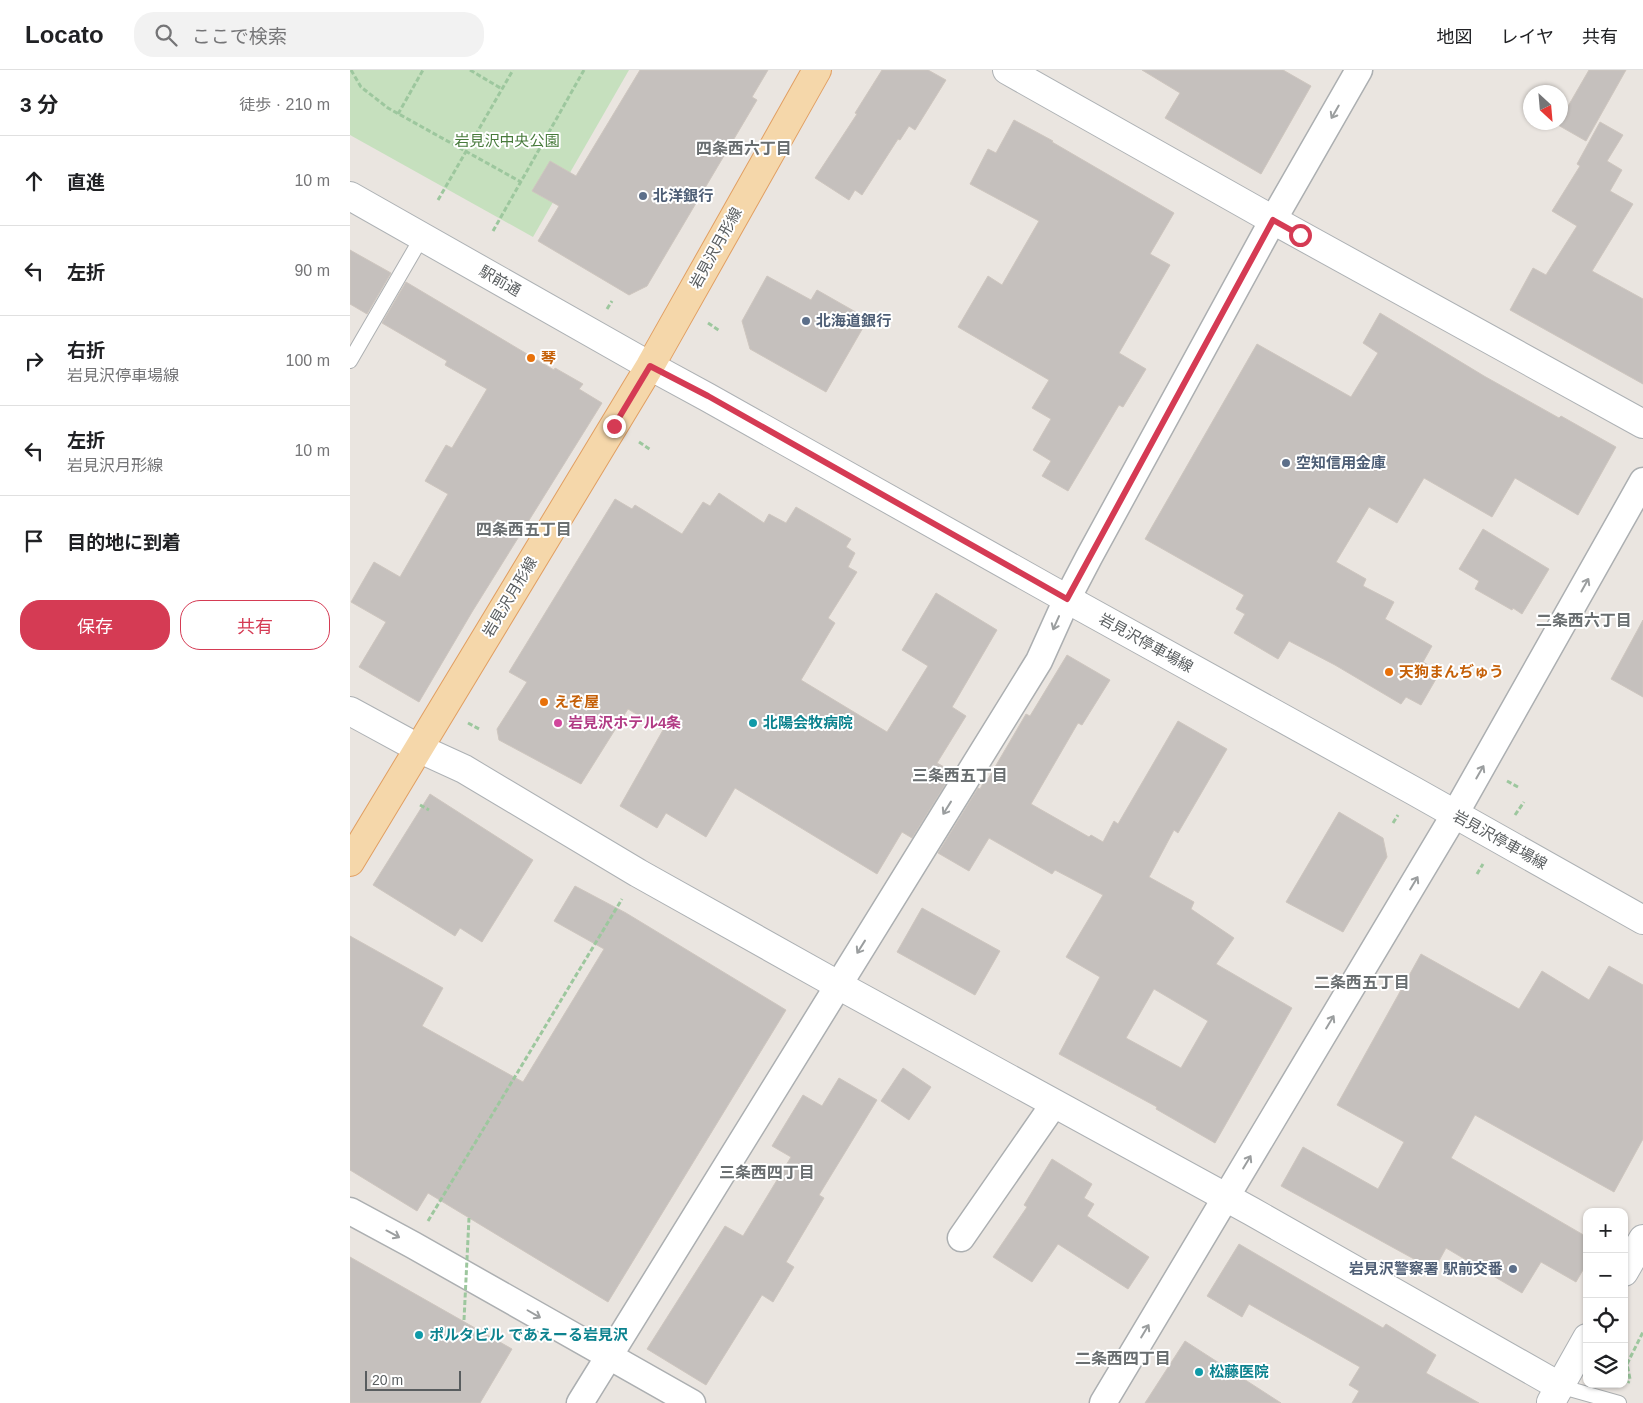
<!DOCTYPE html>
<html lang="ja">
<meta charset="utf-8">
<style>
body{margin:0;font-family:Arial,"Noto Sans JP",sans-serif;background:#f2f2f2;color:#202124}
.controls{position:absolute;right:15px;bottom:15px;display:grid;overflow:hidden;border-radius:10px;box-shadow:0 1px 4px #0004}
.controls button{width:45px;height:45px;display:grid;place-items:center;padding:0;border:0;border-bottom:1px solid #e0e0e0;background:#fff;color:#202124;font:25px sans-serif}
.compass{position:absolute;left:1173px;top:15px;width:45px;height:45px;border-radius:50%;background:#fff;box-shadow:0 1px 4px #0004;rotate:154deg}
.scale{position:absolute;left:15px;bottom:12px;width:96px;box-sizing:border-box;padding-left:5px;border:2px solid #595d5f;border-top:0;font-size:14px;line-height:18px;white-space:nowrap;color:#595d5f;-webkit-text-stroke:4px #fff;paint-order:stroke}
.stop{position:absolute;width:15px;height:15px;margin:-11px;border:4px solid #d53b54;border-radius:50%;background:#fff}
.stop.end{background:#d53b54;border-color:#fff;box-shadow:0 1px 5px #0008}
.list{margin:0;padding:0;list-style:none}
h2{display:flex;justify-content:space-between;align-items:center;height:65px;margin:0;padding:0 20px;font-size:21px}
h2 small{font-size:16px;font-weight:400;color:#757577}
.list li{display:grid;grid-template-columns:32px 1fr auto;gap:15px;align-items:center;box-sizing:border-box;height:90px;padding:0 20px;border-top:1px solid #e0e0e0}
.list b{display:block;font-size:19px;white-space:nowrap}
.list p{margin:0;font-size:16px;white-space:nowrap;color:#757577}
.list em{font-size:16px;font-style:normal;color:#757577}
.actions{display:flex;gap:10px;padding:15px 20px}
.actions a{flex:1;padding:11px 0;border:1px solid #d53b54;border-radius:20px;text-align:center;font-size:18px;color:#d53b54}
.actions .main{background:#d53b54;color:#fff}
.icon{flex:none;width:28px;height:28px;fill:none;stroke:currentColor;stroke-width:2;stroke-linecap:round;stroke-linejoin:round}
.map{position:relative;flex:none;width:1293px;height:1333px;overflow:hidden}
header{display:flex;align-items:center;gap:30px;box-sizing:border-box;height:70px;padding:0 25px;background:#fff;border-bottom:1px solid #e0e0e0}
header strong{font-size:24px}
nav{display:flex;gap:28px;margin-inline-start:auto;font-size:18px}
.search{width:350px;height:45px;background:#f2f2f2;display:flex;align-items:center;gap:12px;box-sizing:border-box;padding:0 18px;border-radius:20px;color:#757577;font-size:19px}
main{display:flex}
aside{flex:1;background:#fff}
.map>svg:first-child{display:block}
.green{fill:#c6e0be}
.building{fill:#c5c0bd;stroke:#cec6bf;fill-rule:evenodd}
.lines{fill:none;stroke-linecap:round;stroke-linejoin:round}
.lane-casing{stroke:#acafb1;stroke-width:16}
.street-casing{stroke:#acafb1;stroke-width:29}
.secondary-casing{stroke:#adb1b4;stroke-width:30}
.primary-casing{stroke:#e19f62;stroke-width:30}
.path{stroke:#9dc79e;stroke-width:3;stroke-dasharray:5 2.5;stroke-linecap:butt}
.lane{stroke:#fff;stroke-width:14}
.street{stroke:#fff;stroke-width:26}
.secondary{stroke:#fff;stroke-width:28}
.primary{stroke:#f5d7aa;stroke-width:28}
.path-bridge{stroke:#9dc79e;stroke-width:3;stroke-dasharray:5 2.5;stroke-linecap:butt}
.oneway{stroke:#9b9e9f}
.route{stroke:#d53b54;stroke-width:6}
.service-dot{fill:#5c6f8a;stroke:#fff;stroke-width:2}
.food-dot{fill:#e8710a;stroke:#fff;stroke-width:2}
.hotel-dot{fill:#d1479c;stroke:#fff;stroke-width:2}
.culture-dot{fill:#0f9aa8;stroke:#fff;stroke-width:2}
.labels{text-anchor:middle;stroke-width:4;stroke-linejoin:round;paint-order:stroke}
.park-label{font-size:15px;fill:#487b3c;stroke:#fff}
.service-label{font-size:15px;font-weight:bold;fill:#4e5e75;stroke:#fff;text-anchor:start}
.street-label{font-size:15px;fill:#595d5f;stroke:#fff}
.food-label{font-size:15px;font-weight:bold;fill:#c56008;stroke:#fff;text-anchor:start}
.hotel-label{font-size:15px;font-weight:bold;fill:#b23c85;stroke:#fff;text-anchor:start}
.culture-label{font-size:15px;font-weight:bold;fill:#0d838f;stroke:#fff;text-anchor:start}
.neighbourhood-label{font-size:16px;font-weight:bold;fill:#6a6f71;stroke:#fff}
</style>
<header>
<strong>Locato</strong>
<div class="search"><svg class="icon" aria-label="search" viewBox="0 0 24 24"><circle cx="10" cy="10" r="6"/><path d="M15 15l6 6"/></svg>ここで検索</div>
<nav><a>地図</a><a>レイヤ</a><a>共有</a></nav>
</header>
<main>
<aside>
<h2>3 分<small>徒歩 · 210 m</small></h2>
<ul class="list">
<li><svg class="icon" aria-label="ahead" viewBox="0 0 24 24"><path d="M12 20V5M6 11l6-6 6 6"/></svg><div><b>直進</b></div><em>10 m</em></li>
<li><svg class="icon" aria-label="left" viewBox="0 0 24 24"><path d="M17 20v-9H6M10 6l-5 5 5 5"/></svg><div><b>左折</b></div><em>90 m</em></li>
<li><svg class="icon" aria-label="right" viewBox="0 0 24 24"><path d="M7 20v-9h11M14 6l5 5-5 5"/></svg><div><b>右折</b><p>岩見沢停車場線</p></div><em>100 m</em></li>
<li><svg class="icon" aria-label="left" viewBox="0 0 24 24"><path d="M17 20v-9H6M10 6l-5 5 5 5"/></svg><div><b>左折</b><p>岩見沢月形線</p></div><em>10 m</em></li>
<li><svg class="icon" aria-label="arrive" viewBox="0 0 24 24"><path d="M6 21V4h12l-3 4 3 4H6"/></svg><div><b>目的地に到着</b></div></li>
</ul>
<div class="actions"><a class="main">保存</a><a>共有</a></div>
</aside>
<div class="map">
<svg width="1293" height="1333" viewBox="0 0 1293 1333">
<rect width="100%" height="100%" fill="#eae5e0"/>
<polygon class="green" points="0,0 279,0 183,167 0,65"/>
<g class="building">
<polygon points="290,0 418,0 402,27 407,30 297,216 279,225 188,171 209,136 182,121 200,91 226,106"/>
<polygon points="532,0 578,0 596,10 565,60 559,56 550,70 548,69 512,125 505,120 499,130 465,108 507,44 505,43"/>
<polygon points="792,0 933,0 961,16 911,104 815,48 830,23"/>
<polygon points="1239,0 1276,0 1236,71 1208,55 1210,52 1210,50"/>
<polygon points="664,50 703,71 702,72 824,143 800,184 820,195 769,283 796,299 773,337 769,335 718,421 692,406 701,391 683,380 701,349 682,338 699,310 608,257 638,206 652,215 689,151 620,114 638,79 646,83"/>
<polygon points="1250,52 1273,65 1257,91 1272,100 1260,121 1283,134 1242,201 1293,229 1293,314 1160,240 1183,198 1196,205 1227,156 1202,141 1230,96 1227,94"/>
<polygon points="0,180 41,203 17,244 0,234"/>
<polygon points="417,206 461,230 467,220 518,249 476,322 400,279 392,251"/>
<polygon points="56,212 204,300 205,298 233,314 229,319 252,333 122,542 69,632 9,597 36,552 1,532 24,492 50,507 98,424 75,411 96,375 102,378 137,319 95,295 97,291 32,253"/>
<polygon points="1030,243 1134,306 1209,348 1211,346 1266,377 1228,445 1165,408 1142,447 1074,408 1047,453 1019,437 986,492 1016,509 1013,516 1044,532 1035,549 1082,576 1073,592 1090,602 1071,635 1056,627 1051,634 985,595 939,571 928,589 884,563 895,544 886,539 894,525 795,469 907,274 1001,327 1028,283 1013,273"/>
<polygon points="369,423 414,453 419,444 436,453 446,437 501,469 496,477 505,483 498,497 507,502 478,548 485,553 451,610 537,662 578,596 552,580 586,523 647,560 602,637 616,646 587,693 603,702 562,768 552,762 527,804 385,718 356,767 316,743 307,758 270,736 313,660 278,639 231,714 149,670 147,659 177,612 159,602 265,429 282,439 285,435 332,464 353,432 360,436"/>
<polygon points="1133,459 1199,499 1172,544 1163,538 1162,540 1125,519 1129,511 1109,499"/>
<polygon points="1293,550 1293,627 1261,609"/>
<path d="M717 585 760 610 732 655 728 653 681 734 739 767 741 765 753 772 764 751 768 754 828 651 877 679 828 763 824 760 799 807 844 832 841 839 884 868 866 894 942 938 865 1073 806 1039 807 1037 709 984 750 907 716 887 753 825 705 800 702 804 639 768 619 801 588 783 628 718 630 719 636 708 638 709 676 644 680 646ZM804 919 858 951 831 998 776 968Z"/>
<polygon points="80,724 183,790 132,872 110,858 105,866 23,815"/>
<polygon points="989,742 1033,768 1037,787 993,862 936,832"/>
<polygon points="225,816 276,843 436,940 258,1232 78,1123 67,1141 0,1100 0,866 93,918 72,956 173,1012 254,879 204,851"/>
<polygon points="572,838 650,881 625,925 547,882"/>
<polygon points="1071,884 1169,939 1192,901 1239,930 1259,896 1293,915 1293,1069 1264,1122 1125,1045 1101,1088 1237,1167 1237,1193 1226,1212 1191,1192 1172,1223 1096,1178 1084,1200 931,1116 953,1077 1028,1119 1054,1072 987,1035"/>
<polygon points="553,998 581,1017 559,1050 531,1031"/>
<polygon points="489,1008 527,1030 469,1125 474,1128 436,1192 444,1197 423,1232 412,1225 356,1315 297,1279 375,1156 393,1166 441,1087 422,1076 453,1025 472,1036"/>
<polygon points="702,1089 742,1114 734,1128 744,1134 737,1146 799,1187 778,1219 708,1174 682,1212 643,1187 677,1137 674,1135"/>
<polygon points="889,1174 1033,1258 1036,1254 1086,1285 1076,1303 1129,1333 1002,1333 1009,1321 999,1315 1010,1297 899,1234 892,1247 857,1226"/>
<polygon points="0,1187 162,1279 130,1333 0,1333"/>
<polygon points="835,1271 931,1333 795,1333"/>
</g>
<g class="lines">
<defs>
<g id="lane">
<polyline points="0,291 72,167"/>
<polyline points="1209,1316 1269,1333"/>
</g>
<g id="street">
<polyline points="0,1141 63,1175 342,1333"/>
<polyline points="611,1168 704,1034"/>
<polyline points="230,1333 689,591 717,529 739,487 923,150 1009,0"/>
<polyline points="753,1333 1105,744 1293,411"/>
</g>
<g id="secondary">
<polyline points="657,0 923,150 1293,354"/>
<polyline points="0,126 300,296 357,327 717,529 1064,721 1293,850"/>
<polyline points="0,641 68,678 114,699 288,803 488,915 901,1141 1209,1316"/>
<polyline points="1274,1202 1293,1169"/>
<polyline points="1201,1332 1237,1268"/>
</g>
<polyline id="primary" points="0,792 300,296 467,0"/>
</defs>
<use href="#lane" class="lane-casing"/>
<use href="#street" class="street-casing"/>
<use href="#secondary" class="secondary-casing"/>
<use href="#primary" class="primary-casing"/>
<g class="path">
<polyline points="1,0 11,17 38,38 171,112"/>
<polyline points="120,0 152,19"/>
<polyline points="48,44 73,0"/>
<polyline points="88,130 163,0"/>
<polyline points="143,161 234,0"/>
<polyline points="257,239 262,231"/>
<polyline points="358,253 370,261"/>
<polyline points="289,372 301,380"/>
<polyline points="118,653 131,660"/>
<polyline points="1157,711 1168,717"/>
<polyline points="70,735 79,740"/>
<polyline points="1165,745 1174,732"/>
<polyline points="1043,753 1048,745"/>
<polyline points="1127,804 1133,794"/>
<polyline points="78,1151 272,829"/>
<polyline points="1274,1290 1277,1294 1280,1309 1278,1313"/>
<polyline points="1277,1294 1293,1262"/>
</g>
<use href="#lane" class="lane"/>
<use href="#street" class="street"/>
<use href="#secondary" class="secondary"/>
<use href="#primary" class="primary"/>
<polyline class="path-bridge" points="114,1250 119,1148"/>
</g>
<defs><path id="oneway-shaft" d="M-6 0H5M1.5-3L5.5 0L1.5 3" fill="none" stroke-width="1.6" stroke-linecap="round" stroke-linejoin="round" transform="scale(1.25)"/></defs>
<g class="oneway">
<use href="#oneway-shaft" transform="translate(985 42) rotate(120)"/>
<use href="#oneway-shaft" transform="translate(1235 515) rotate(-61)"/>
<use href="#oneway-shaft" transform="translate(706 553) rotate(114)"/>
<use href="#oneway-shaft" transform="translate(1130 702) rotate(-60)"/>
<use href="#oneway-shaft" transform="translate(597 738) rotate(122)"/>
<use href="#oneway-shaft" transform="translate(1064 813) rotate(-59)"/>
<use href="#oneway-shaft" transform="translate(511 877) rotate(122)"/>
<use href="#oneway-shaft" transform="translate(980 952) rotate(-59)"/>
<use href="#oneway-shaft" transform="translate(897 1092) rotate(-59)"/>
<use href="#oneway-shaft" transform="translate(43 1164) rotate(28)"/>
<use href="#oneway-shaft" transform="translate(184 1244) rotate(30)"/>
<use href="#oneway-shaft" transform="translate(795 1261) rotate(-59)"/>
</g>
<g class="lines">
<polyline class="route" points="264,356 300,296 358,326 717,529 923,150 950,165"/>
</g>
<g class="service-dot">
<circle cx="293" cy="126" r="5"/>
<circle cx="456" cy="251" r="5"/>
<circle cx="936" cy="393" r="5"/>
<circle cx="1163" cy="1199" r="5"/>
</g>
<g class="food-dot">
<circle cx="181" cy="288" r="5"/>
<circle cx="1039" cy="602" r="5"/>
<circle cx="194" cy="632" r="5"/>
</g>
<circle class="hotel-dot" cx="208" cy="653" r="5"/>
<g class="culture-dot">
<circle cx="403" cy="653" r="5"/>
<circle cx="69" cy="1265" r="5"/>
<circle cx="849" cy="1302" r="5"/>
</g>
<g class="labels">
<g class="park-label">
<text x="157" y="76">岩見沢中央公園</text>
</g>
<g class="service-label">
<text x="303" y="131">北洋銀行</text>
<text x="466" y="256">北海道銀行</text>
<text x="946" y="398">空知信用金庫</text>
<text x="1153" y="1204" text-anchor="end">岩見沢警察署 駅前交番</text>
</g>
<g class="street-label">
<text transform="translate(366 178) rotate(-61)" y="5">岩見沢月形線</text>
<text transform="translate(150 211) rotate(30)" y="5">駅前通</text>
<text transform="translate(160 527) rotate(-59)" y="5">岩見沢月形線</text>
<text transform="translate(796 573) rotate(29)" y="5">岩見沢停車場線</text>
<text transform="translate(1150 770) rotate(29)" y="5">岩見沢停車場線</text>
</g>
<g class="food-label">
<text x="191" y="293">琴</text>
<text x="1049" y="607">天狗まんぢゅう</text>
<text x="204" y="637">えぞ屋</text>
</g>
<g class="hotel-label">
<text x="218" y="658">岩見沢ホテル4条</text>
</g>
<g class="culture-label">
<text x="413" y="658">北陽会牧病院</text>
<text x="79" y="1270">ポルタビル であえーる岩見沢</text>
<text x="859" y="1307">松藤医院</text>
</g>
<g class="neighbourhood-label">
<text x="394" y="84">四条西六丁目</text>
<text x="174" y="465">四条西五丁目</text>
<text x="1234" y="556">二条西六丁目</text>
<text x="610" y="711">三条西五丁目</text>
<text x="1012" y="918">二条西五丁目</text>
<text x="417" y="1108">三条西四丁目</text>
<text x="773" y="1294">二条西四丁目</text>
</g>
</g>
</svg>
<div class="controls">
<button>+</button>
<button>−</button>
<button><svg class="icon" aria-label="locate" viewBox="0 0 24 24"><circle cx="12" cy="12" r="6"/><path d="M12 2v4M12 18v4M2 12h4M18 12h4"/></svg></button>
<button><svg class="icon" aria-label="layers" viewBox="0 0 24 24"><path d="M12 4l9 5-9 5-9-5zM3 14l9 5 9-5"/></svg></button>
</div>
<svg class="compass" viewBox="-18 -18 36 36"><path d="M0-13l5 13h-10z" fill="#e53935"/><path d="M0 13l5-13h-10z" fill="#757577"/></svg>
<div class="scale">20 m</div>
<div class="stop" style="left:950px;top:165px"></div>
<div class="stop end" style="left:264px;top:356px"></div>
</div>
</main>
